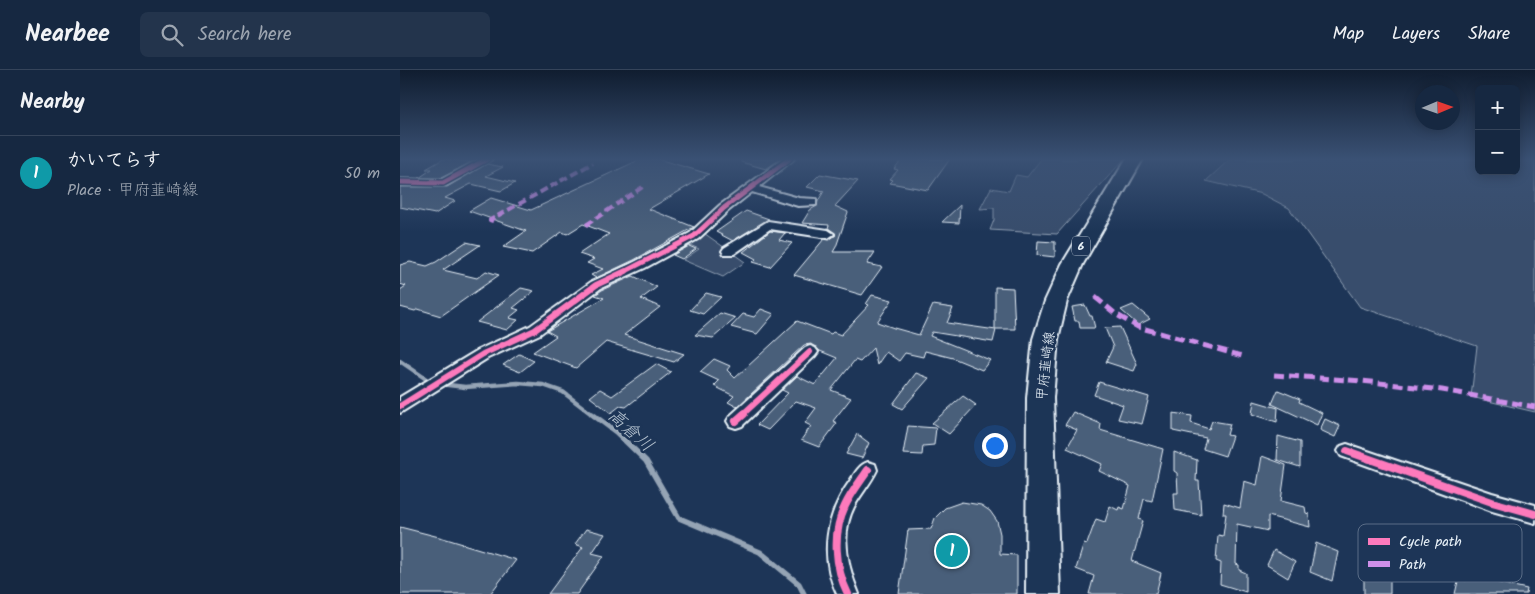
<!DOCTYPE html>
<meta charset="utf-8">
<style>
body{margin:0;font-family:Kalam,"Klee One",sans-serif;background:#23344c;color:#f1f3f6}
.controls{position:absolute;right:15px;top:15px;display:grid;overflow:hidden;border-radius:8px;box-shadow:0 2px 12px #0003}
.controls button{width:45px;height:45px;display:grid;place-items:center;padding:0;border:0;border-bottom:1px solid #35445a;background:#162841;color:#f1f3f6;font:25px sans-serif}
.compass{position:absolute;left:1015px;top:15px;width:45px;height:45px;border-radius:50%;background:#162841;box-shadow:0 2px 12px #0003;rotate:88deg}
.you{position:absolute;left:594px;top:375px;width:18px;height:18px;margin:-12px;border:4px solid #fff;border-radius:50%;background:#1a73e8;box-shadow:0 0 0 8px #1a73e833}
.badge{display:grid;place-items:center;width:32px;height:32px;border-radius:50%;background:#db2777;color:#fff;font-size:16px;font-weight:700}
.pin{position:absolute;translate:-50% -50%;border:2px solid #fff;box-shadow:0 1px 5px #0006}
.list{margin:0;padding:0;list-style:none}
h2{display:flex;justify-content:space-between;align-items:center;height:65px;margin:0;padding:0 20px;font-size:21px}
h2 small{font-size:16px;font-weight:400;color:#9ea6b1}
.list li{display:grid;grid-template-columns:32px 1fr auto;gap:15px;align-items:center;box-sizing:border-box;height:75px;padding:0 20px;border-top:1px solid #35445a}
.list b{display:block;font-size:19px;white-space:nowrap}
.list p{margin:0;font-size:16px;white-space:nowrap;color:#9ea6b1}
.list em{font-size:16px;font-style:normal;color:#9ea6b1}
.icon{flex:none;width:28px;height:28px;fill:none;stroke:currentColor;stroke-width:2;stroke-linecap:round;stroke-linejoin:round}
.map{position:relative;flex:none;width:1135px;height:524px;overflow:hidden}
header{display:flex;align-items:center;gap:30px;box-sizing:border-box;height:70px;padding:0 25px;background:#162841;border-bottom:1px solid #35445a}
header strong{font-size:24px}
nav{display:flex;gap:28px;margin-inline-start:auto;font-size:18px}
.search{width:350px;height:45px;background:#23344c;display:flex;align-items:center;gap:12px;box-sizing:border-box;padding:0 18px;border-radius:8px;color:#9ea6b1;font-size:19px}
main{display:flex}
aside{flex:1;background:#162841}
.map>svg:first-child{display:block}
.green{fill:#374d6c;stroke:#909fb2}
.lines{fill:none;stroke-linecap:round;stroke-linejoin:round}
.stream-far1{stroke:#95a4b5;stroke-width:4.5}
.stream{stroke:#95a4b5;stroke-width:5.5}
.building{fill:#495e7a;stroke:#e8f1f8}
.minor-casing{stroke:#e8f1f8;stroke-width:4}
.primary-casing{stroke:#e8f1f8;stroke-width:4}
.minor{fill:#1d3557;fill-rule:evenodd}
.primary{fill:#1d3557;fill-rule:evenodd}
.quiet-far1{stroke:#ce8fe9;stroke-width:4;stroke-dasharray:8 4;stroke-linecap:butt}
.quiet{stroke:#ce8fe9;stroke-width:5;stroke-dasharray:10 5;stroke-linecap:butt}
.cycleway-far2-casing{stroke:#1d3557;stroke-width:8}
.cycleway-far1-casing{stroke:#1d3557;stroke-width:9}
.cycleway-casing{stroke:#1d3557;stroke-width:11}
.cycleway-far2{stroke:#fd7abc;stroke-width:5}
.cycleway-far1{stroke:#fd7abc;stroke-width:6}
.cycleway{stroke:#fd7abc;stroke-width:8}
.labels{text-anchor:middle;stroke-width:5;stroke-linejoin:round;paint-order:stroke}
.shield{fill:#1d3557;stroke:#abb9c8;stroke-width:1}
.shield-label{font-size:12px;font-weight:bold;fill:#e8f1f8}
.street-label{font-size:14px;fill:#e8f1f8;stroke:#1d3557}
.near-water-label{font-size:18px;font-style:italic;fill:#b7c4d1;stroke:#1d3557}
.key{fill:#1d3557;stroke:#5a6d87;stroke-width:1}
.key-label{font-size:14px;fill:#e8f1f8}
</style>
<header>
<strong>Nearbee</strong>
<div class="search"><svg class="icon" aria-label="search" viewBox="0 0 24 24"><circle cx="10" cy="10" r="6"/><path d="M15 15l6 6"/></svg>Search here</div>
<nav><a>Map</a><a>Layers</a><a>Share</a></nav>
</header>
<main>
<aside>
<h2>Nearby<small></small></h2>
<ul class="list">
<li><span class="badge" style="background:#0f9aa8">1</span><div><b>かいてらす</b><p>Place · 甲府韮崎線</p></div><em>50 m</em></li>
</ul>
</aside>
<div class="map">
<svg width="1135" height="524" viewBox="0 0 1135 524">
<rect width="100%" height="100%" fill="#1d3557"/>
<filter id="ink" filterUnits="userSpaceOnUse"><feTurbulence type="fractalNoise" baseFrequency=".02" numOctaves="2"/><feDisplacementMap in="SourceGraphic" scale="10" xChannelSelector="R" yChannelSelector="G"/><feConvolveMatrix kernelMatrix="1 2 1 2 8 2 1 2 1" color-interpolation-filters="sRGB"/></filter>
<g filter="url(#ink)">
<g class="green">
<polygon points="641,89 724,89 657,164 590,160 594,150 594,138 580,139 591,118 609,121 616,105 627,107"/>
<polygon points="830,89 1079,89 1079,101 1116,101 1116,89 1135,89 1135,342 1071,327 1077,276 960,237 889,138 862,124 806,111"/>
<polygon points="301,161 345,192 323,207 283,190 299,179 283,172"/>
</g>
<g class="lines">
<g class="stream-far1">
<polyline points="0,291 32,313"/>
<polyline points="40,314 65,317 118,313 143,315 163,322 193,345"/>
</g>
<polyline class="stream" points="192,344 216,362 246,391 279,448 360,482 399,514 404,524"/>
</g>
<g class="building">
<polygon points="43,89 71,92 41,108 19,108 32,99 26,99"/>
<polygon points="241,89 258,89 309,104 249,139 294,157 234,190 196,208 191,205 203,199 187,193 194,189 179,184 209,164 183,154 167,164 162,162 132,183 103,177 126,161 69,141 91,128 131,140"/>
<polygon points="341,89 380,89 366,99 341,92"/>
<polygon points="502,89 550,89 528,120 490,113 493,110 490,109 498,100 494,99"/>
<polygon points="87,94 103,97 86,106 115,113 101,121 71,114 45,128 55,131 35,144 0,137 0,117 47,117"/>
<polygon points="420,104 458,111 435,136 448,142 436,177 433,182 475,182 467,194 482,197 462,225 394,205 424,169 429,170 436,165 428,158 429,155 402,153 410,140 417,136 418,131 424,121 407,117"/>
<polygon points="560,135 559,153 542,152"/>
<polygon points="346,141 369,149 333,171 316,162"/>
<polygon points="370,161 385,163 379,170 392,173 370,197 353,192 356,189 343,182"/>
<polygon points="638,171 655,172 655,187 637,185"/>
<polygon points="66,172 80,175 43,200 77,208 86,201 99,205 41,246 18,239 15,241 0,237 0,220 6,216 0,214 0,195 10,192 27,196 36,192"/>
<polygon points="289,176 296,179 282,189 273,185"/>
<polygon points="233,206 257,217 241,229 260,237 224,265 284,284 274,292 206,272 176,298 133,282 156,266 147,261 204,228 195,225 202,220"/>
<polygon points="595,217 613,218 615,259 595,259"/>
<polygon points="121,218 134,221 113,238 119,240 109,248 118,250 107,260 77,252"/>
<polygon points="306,223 321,227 303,244 290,240"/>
<polygon points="472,225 492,230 477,252 494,258 519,265 533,235 553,238 547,253 596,260 593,272 532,262 530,266 590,290 582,300 553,288 525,281 523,287 505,283 499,291 486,282 477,295 473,278 460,292 455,290 431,320 451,328 433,351 437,353 419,377 401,370 411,356 405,353 416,338 396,331 368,360 357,355 388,323 382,320 397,306 415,315 437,288 420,281 411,274 404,275 337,337 328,332 334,326 314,316 319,311 300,302 314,289 330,296 327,300 335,308 397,251 431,264 433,262 441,265 469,235 466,234"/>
<polygon points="685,235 690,246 692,246 695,258 680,258 679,251 675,251 672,237"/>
<polygon points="733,235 750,249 738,255 721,240"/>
<polygon points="361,239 374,244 357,264 331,257 343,244 354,247"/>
<polygon points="320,243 336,248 313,268 295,265"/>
<polygon points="720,257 737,294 734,301 706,292 713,277 705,258"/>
<polygon points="119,284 134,291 120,302 103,295"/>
<polygon points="256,294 271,302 226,337 220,336 211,343 190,327 200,319 212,326"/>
<polygon points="516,303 529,308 502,339 493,334"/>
<polygon points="699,312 749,327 742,354 718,349 723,335 694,325"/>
<polygon points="878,320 900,329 899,332 922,343 917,355 872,334"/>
<polygon points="563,326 576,335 549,364 532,353"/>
<polygon points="854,331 878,338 877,352 852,344"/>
<polygon points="673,342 701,354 700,360 763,379 752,431 744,429 739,449 743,451 732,491 761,503 756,524 689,524 694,506 676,499 684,473 687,474 696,449 705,452 710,436 718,440 719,437 724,439 730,416 699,401 702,394 667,378 677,360 665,355"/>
<polygon points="773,343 792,346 791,353 809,359 812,351 830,354 827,365 832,366 825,386 803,379 806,368 773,361"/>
<polygon points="925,349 940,356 935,367 920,360"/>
<polygon points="508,356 536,358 534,375 523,376 522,385 503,384"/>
<polygon points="457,364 469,373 462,388 446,384"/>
<polygon points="878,366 900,372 900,397 877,390"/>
<polygon points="774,382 797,390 796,411 799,411 801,445 775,440 774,423 778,423 777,403 774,401"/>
<polygon points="862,386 886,395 881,431 905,437 906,443 909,444 910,457 868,446 868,461 837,454 836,494 839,495 839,500 846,503 846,522 820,514 821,493 816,491 818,465 823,466 826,444 823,444 824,433 840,438 844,411 857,415"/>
<polygon points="562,432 581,435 590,441 597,451 600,464 600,484 617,485 617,524 499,524 508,460 531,459 535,448 545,438"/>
<polygon points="0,457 43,468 116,490 90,524 0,524"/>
<polygon points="186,459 205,464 192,483 204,486 177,524 148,524 183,477 175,474"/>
<polygon points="916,473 938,482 932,511 910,502"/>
<polygon points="874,480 895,492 888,508 867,495"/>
<polygon points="964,499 990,509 990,524 964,524"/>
<polygon points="1069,499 1095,512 1127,519 1126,524 1055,524 1059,507 1066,511"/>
</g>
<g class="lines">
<defs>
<g id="minor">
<polygon points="80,89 92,89 47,115 0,115 0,109 41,110"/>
<polygon points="383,89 394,89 359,117 399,128 416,129 416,135 398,136 352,122 328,141 298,169 245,198 201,218 140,264 88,288 0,343 0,327 78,280 130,256 191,212 235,192 290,163 320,135"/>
<polygon points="368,151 428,160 434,164 428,168 370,159 334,184 324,184 322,181 324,178"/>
<polygon points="410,276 415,278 418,282 415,286 342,356 336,358 330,356 327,351 330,346 405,278"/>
<polygon points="947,374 1092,423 1135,435 1135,453 1092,441 941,386 938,381 941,376"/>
<path d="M468 392 475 394 477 400C471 413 461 424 454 437 440 464 448 498 459 524H437C419 486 426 444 450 411 455 403 459 395 468 392Z"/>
</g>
<polygon id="primary" points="726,89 743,89 683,194 667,231 658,269 653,328 660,524 626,524 627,328 633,269 645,231 662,194"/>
</defs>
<use href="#minor" class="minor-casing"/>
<use href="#primary" class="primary-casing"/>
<use href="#minor" class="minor"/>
<use href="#primary" class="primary"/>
<g class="quiet-far1">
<polyline points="93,151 90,150 193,93"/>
<polyline points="186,155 244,116"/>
</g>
<g class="quiet">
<polyline points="695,227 717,245 738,257 846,287"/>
<polyline points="874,305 962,311 1042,320 1135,337"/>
</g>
<defs>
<g id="cycleway-far2">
<polyline points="0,112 43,113 87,89"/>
<polyline points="224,202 294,166 324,138 389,89"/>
</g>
<g id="cycleway-far1">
<polyline points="0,336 83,284 135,260 196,215 226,201"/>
<polyline points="342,345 410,282"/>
</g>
<g id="cycleway">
<polyline points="336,351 344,344"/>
<polyline points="947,381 1092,432 1135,444"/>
<path d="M448 524C435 498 432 463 445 436 451 423 460 412 468 400"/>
</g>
</defs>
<use href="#cycleway-far2" class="cycleway-far2-casing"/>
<use href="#cycleway-far1" class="cycleway-far1-casing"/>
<use href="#cycleway" class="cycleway-casing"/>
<use href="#cycleway-far2" class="cycleway-far2"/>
<use href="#cycleway-far1" class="cycleway-far1"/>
<use href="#cycleway" class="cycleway"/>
</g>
</g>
<linearGradient id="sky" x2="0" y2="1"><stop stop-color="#101d30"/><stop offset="0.55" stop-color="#3a5174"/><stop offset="1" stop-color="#3a5174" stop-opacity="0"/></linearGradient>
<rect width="1135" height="162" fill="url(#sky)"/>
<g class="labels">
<rect class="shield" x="672" y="166.5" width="18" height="19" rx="4"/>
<g class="shield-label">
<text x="681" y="180">6</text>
</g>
<g class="street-label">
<text transform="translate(645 296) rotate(-83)" y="5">甲府韮崎線</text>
</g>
<g class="near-water-label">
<text transform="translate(231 360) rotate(42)" y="6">高倉川</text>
</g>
</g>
<rect x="958" y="454" width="164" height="58" rx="8" class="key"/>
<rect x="968" y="468" width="22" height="7" fill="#fd7abc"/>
<rect x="968" y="491" width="22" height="6" fill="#ce8fe9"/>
<g class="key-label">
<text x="999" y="476">Cycle path</text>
<text x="999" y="499">Path</text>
</g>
</svg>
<div class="controls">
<button>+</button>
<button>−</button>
</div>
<svg class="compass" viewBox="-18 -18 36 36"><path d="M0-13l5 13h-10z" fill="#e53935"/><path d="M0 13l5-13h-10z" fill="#9ea6b1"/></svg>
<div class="you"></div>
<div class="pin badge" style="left:552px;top:481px;background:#0f9aa8">1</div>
</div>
</main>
